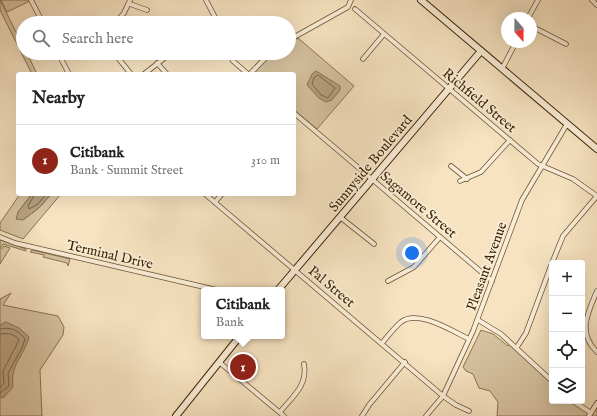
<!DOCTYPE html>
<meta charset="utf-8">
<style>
body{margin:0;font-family:"IM FELL English",serif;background:#f2f2f2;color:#222}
.controls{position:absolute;right:12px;bottom:12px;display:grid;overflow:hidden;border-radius:4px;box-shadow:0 4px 16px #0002}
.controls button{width:36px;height:36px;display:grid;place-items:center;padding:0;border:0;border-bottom:1px solid #e0e0e0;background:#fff;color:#222;font:20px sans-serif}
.compass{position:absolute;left:501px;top:12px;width:36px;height:36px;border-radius:50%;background:#fff;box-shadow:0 4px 16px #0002;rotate:160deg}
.you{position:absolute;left:412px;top:253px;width:14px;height:14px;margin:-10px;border:3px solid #fff;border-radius:50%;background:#1a73e8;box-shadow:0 0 0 6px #1a73e833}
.badge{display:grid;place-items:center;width:26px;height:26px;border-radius:50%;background:#8f2418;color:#fff;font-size:13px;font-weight:700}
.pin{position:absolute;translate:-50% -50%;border:2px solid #fff;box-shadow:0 1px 4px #0006}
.popup{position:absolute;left:201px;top:287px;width:84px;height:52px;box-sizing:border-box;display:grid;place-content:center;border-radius:4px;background:#fff;filter:drop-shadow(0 1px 3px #0005);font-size:13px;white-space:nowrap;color:#767676}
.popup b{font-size:15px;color:#222}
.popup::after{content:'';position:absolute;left:50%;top:100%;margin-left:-8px;border:8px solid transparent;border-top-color:#fff}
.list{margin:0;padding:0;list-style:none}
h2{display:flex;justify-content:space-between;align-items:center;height:52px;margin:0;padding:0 16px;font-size:17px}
h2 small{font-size:13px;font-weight:400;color:#767676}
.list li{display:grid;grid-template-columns:26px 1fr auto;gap:12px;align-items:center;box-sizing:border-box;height:72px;padding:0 16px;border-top:1px solid #e0e0e0}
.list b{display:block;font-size:15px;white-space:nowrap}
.list p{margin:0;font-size:13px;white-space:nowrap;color:#767676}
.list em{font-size:13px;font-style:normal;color:#767676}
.icon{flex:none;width:22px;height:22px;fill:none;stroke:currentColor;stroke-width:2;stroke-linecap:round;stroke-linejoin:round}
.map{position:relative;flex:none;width:597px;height:416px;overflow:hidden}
.search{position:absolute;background:#fff;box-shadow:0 4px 16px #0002;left:16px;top:16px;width:280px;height:44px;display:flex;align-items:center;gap:10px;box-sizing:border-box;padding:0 14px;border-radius:22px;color:#767676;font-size:15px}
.panel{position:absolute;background:#fff;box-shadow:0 4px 16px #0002;left:16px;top:72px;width:280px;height:124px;border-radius:4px}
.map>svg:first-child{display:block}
.green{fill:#d7c3a1;stroke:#8a7454}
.water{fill:#b8a281;stroke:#877050}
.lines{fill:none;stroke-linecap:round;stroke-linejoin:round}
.shore{stroke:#7a6444;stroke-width:1}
.street-casing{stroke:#6c5435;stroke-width:5.5}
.secondary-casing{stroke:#3d2506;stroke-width:8}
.street{stroke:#faedd7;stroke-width:4}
.secondary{stroke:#faedd7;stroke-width:6}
.labels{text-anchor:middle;stroke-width:3.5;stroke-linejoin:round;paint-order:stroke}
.street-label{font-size:14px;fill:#3d2506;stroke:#faedd7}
</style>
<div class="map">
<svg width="597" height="416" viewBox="0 0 597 416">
<rect width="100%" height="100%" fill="#f7e3c1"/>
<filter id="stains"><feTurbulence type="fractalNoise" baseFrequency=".005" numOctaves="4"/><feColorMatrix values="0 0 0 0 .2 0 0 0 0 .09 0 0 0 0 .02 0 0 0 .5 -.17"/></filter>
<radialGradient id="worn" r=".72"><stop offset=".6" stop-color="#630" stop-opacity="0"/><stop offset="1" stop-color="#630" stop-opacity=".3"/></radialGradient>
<g class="green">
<polygon points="0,0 23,46 23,53 27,53 37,74 32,74 0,10"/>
<polygon points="1,0 32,0 7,12"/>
<polygon points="298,38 354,86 317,129 294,110 294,74 252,74 272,53 289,53 289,43"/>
<polygon points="20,194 32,194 18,212 23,220 40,207 51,194 61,194 23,239 0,230 0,223"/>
<polygon points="0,240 26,249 26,251 3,244 0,249"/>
<polygon points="4,246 10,248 0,264 0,251"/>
<polygon points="32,250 70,259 68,266 67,263 43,257 44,255 30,252"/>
<polygon points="11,293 3,305 58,316 64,327 63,335 40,370 42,416 0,416 0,299"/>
<polygon points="481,330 493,334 508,346 511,342 552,381 552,401 573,401 590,413 597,401 597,416 497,416 498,402 490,391 479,388 473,374 466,371 463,367"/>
</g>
<g class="water">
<polygon points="316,71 340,86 340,90 332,100 326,102 319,98 307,85 312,74"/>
<polygon points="32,194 51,194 40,207 23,220 16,219 18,212"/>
<path d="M6 322 19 328 29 337C23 358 10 364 13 387L3 398 0 397V325Z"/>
</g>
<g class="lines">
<g class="shore">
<polygon points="318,75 335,88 328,98 321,95 312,84 314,78"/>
<polyline points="35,194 28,206 29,209 38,204 46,194"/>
<path d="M0 329C11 327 17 329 25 339L22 348 8 373 9 386 0 393"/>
<path d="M0 334C8 333 14 333 19 340L3 371 4 383 0 388"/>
</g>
<defs>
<g id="street">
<polyline points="31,0 43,23"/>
<polyline points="206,0 218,23"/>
<polyline points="592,0 597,5"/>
<polyline points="130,4 147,10"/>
<polyline points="355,9 538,164 573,179 597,196"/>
<polyline points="528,18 538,0"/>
<polyline points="115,23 124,13 130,0"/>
<polyline points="531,26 566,44"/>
<polyline points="289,40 348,7 351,0"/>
<polyline points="58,53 69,74"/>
<polyline points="114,53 131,74"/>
<polyline points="229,53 233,61 248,74"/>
<polyline points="363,59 384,34"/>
<polyline points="157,63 167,74"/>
<polyline points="502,69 516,42"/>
<polyline points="144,74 171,53"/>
<polyline points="250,74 270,53"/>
<polyline points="294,113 492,281"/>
<polyline points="451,166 467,179"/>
<polyline points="460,181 481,172 510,140"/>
<polyline points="205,194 443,396 456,405 469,411"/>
<polyline points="215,202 222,194"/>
<polyline points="340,217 374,244"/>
<polyline points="0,237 15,243 217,290"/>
<polyline points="552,263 563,236 597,196"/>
<polyline points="388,281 414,267 440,237"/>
<path d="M597 291C588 312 577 333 597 352"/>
<polyline points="478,320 501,334 552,381"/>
<path d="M382 343C388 336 394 328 401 322 418 309 452 331 469 339"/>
<polyline points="517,347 526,333 552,263"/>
<polyline points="219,362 284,416"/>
<polyline points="573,401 591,413"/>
<path d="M280 412C292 397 308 386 304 364"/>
<polyline points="362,416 369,405 405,362"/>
<polyline points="426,416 443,396 473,331 522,200 567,124"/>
<polyline points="589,416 597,403"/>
</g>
<g id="secondary">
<polyline points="421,0 597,149"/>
<polyline points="278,290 481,51"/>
<polyline points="176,416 240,336"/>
</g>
</defs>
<use href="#street" class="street-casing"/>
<use href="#secondary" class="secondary-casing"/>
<use href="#street" class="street"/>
<use href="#secondary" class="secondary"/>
</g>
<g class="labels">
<g class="street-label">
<text transform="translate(480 100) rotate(40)" y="5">Richfield Street</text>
<text transform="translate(370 163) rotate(-50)" y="5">Sunnyside Boulevard</text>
<text transform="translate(419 204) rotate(40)" y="5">Sagamore Street</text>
<text transform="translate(110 254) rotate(13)" y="5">Terminal Drive</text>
<text transform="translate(486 266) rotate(-70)" y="5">Pleasant Avenue</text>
<text transform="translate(332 286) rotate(40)" y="5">Pal Street</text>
</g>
</g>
<rect width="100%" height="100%" filter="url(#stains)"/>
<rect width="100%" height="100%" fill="url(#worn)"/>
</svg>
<div class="controls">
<button>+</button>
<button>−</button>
<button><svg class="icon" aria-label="locate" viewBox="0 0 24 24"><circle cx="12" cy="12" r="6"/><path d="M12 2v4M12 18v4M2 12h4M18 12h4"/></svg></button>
<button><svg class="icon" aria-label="layers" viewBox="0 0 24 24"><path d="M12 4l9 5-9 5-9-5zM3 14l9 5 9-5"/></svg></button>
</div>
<svg class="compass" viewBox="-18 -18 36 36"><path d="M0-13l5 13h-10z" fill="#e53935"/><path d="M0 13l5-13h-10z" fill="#767676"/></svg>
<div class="you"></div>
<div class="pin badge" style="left:243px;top:367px">1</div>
<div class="popup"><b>Citibank</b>Bank</div>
<div class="search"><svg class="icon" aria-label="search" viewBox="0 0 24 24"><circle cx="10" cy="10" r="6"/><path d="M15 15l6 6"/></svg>Search here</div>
<section class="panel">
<h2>Nearby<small></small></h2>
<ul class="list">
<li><span class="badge">1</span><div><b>Citibank</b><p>Bank · Summit Street</p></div><em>310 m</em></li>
</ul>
</section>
</div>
